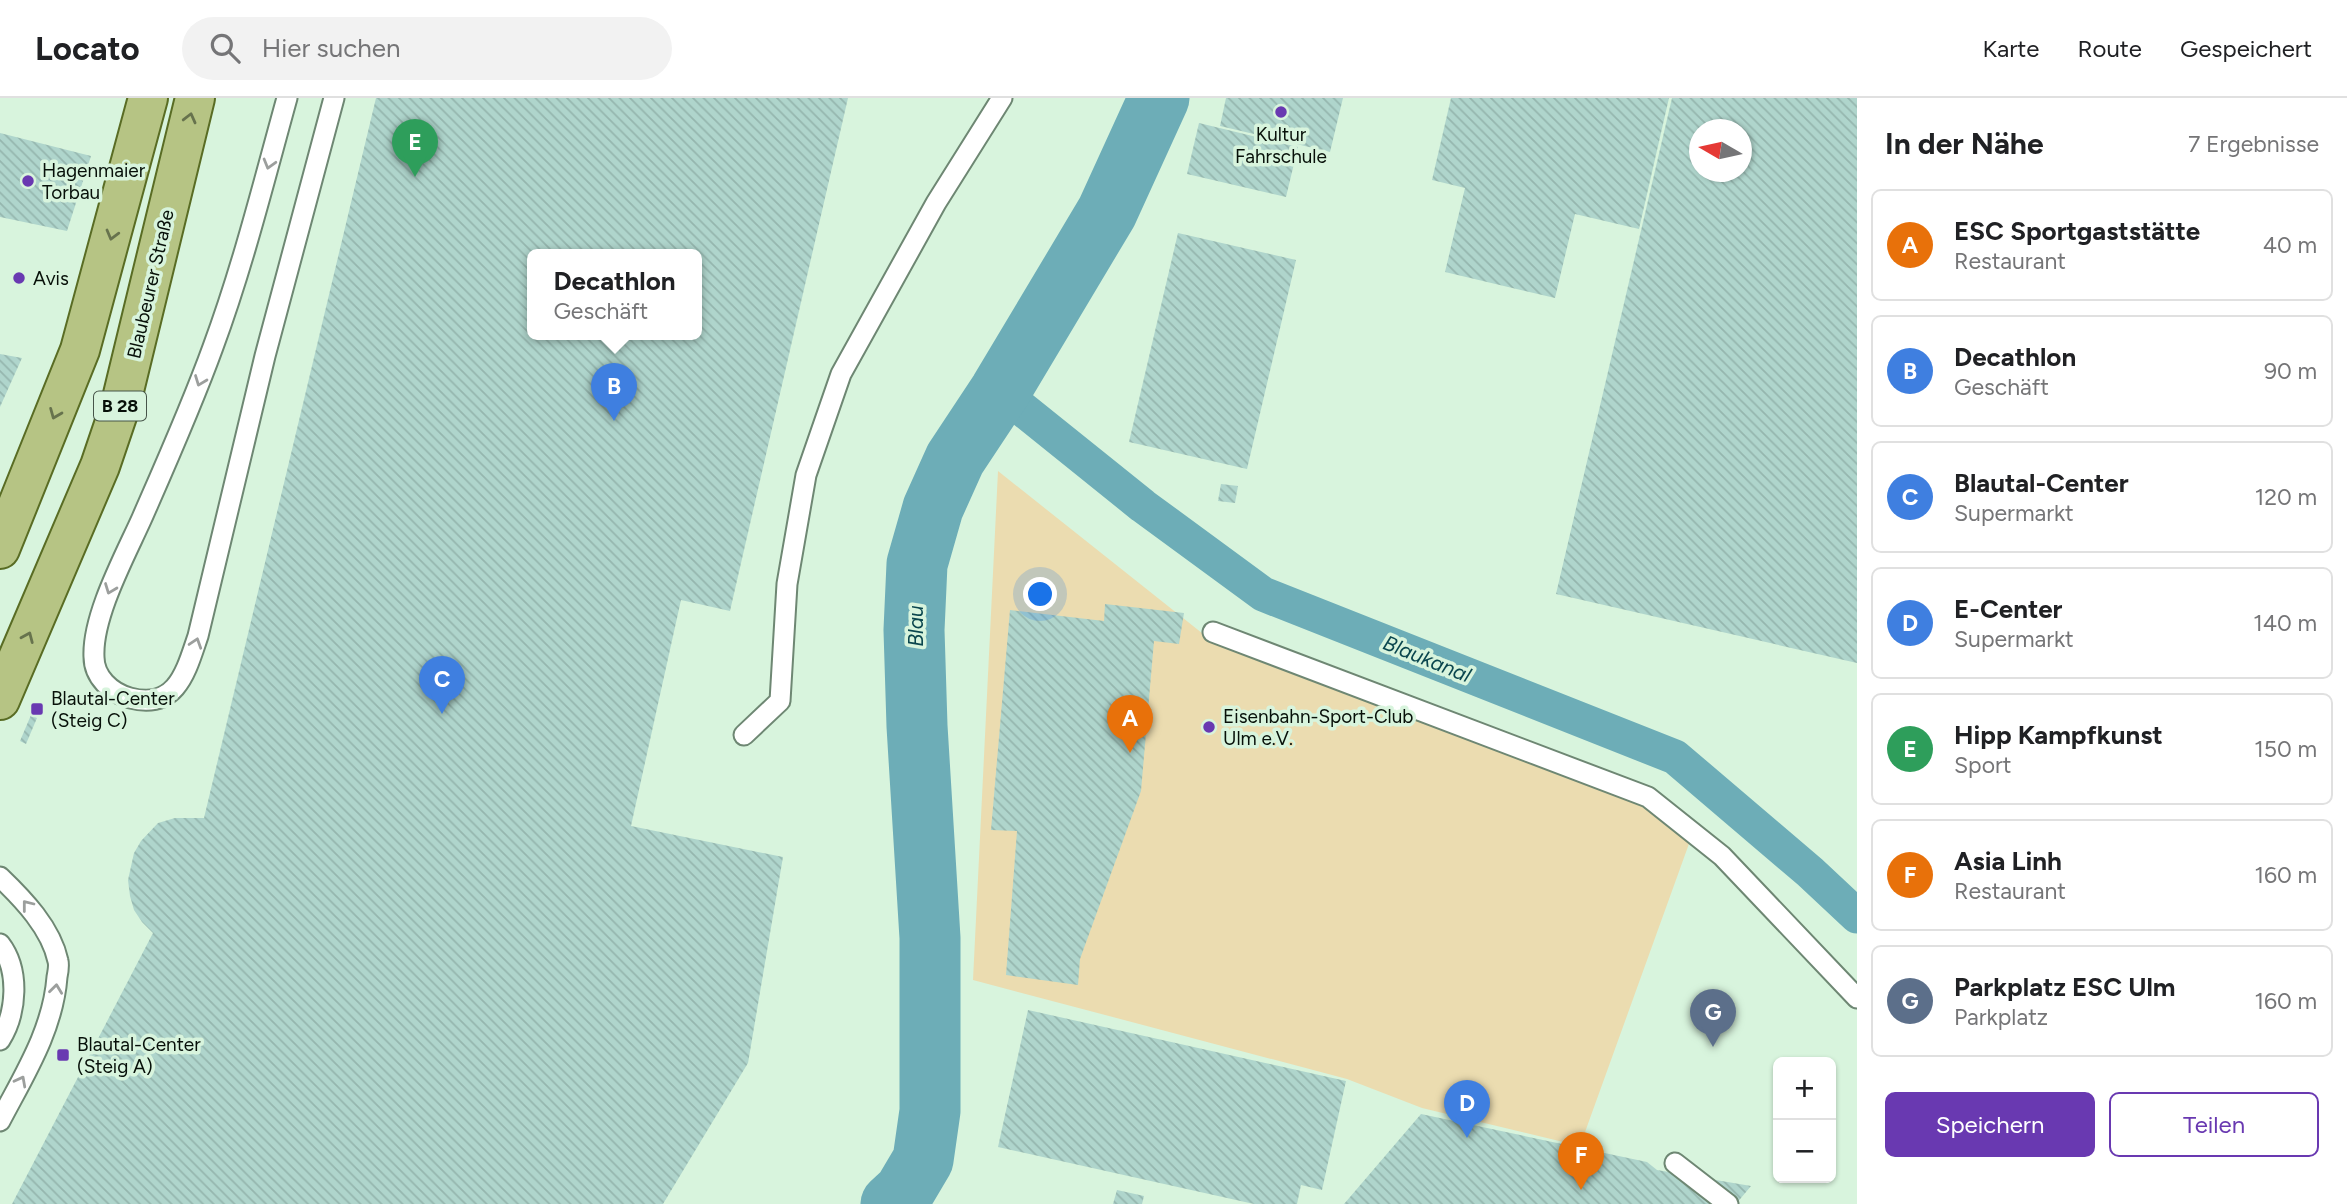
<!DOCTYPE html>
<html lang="de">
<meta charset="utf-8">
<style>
body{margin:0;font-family:Figtree,sans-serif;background:#f2f2f2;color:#202124}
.controls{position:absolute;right:21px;bottom:21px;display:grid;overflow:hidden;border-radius:10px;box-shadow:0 2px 5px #0004}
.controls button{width:63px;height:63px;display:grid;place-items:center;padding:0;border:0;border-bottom:2px solid #e0e0e0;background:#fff;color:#202124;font:35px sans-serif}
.compass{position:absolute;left:1689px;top:21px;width:63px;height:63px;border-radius:50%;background:#fff;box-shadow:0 2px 5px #0004;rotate:279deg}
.you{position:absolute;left:1041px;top:497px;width:24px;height:24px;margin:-18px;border:5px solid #fff;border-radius:50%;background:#1a73e8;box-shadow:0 0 0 10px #1a73e833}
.badge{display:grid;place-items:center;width:46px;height:46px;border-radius:50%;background:#6939b1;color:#fff;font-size:23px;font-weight:700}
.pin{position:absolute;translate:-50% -58px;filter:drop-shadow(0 2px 4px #0008)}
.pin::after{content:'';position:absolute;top:37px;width:24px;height:21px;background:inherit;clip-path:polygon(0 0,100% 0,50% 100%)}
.popup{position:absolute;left:527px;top:151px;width:175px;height:91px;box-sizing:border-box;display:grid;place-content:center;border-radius:10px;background:#fff;filter:drop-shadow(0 2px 5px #0005);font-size:23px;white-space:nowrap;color:#757577}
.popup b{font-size:26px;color:#202124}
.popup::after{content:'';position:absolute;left:50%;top:100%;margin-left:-14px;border:14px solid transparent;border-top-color:#fff}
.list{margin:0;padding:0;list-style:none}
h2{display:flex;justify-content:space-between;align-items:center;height:91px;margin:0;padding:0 28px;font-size:30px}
h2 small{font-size:23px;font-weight:400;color:#757577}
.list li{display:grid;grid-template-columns:46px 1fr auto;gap:21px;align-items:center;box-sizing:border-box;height:112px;margin:0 14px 14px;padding:0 14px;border:2px solid #e0e0e0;border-radius:10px}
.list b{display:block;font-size:26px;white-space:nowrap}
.list p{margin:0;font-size:23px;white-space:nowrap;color:#757577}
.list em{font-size:23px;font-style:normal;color:#757577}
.actions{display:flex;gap:14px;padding:21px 28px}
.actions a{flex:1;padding:16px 0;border:2px solid #6939b1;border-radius:10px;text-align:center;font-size:24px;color:#6939b1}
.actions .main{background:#6939b1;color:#fff}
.icon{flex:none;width:38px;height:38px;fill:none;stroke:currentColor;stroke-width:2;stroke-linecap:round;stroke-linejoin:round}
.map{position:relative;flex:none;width:1857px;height:1106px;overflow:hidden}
header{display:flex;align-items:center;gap:42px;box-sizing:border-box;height:98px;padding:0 35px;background:#fff;border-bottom:2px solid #e0e0e0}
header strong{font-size:33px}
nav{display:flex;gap:38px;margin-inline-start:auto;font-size:24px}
.search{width:490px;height:63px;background:#f2f2f2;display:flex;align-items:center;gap:18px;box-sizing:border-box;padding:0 24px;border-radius:38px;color:#757577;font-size:26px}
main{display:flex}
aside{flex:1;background:#fff}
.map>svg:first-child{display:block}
.pitch{fill:#ebdcb0}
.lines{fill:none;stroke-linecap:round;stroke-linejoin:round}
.canal{stroke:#6dadb7;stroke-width:35}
.river{stroke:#6dadb7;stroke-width:61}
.building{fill:url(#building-back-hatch);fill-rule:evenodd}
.service-casing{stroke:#6e8773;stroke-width:23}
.primary-casing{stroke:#596c24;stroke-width:42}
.service{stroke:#fff;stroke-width:19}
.primary{stroke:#b6c484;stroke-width:38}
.oneway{stroke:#67734d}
.oneway2{stroke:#9c9f9d}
.poi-dot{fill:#6939b1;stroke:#d8f4dd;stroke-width:2.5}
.labels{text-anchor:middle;stroke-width:7;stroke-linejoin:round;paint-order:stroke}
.shield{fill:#d8f4dd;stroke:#465449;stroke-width:2}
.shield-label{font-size:18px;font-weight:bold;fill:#071009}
.poi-label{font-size:19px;fill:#071009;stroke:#d8f4dd;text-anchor:start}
.street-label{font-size:19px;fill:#071009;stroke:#d8f4dd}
.water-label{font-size:21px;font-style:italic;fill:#0a464e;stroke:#d8f4dd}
</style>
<header>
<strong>Locato</strong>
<div class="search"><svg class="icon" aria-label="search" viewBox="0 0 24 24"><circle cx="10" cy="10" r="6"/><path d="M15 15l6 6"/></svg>Hier suchen</div>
<nav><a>Karte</a><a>Route</a><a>Gespeichert</a></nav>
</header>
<main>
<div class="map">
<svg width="1857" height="1106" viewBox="0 0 1857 1106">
<defs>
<pattern id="building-back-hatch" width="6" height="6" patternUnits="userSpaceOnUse" patternTransform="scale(1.75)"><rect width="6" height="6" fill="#afd5cc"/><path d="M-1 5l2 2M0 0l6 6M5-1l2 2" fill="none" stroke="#95b6ae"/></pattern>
</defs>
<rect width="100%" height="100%" fill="#d8f4dd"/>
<polygon class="pitch" points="998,373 1217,547 1650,710 1690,743 1580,1048 1422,1010 1347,981 973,882"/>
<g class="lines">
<polyline class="canal" points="1000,293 1143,408 1263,496 1675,659 1810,774 1857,818"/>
<polyline class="river" points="891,1106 904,1094 923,1062 930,1013 930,840 917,628 914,532 917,466 933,410 955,361 1000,293 1107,114 1159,0"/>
</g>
<g class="building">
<path d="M376 0H848L730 513 681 502 631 728 783 759 748 965 663 1106H12L153 835 142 824 134 812 130 798 128 782 134 755 141 743 158 725 175 720H204ZM532 157H696V237H532Z"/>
<polygon points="1226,0 1343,0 1330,54 1220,28"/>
<polygon points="1451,0 1669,0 1639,131 1575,116 1555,200 1445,174 1465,90 1432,82"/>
<path d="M1672 0H1857V565L1556 496ZM1700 32H1742V74H1700Z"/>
<polygon points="1199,25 1298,49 1286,99 1187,76"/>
<polygon points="0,35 91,58 67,133 0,119"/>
<polygon points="1178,135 1296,162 1247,371 1129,344"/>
<polygon points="0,256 22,260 0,309"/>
<polygon points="1221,386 1238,388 1235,405 1218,403"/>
<polygon points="1105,506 1184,515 1179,546 1154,543 1141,693 1080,861 1078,887 1006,877 1017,733 991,732 1010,512 1104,523"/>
<polygon points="31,617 37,620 26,646 20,643"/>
<polygon points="1028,912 1346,983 1322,1092 1301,1087 1297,1106 1254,1106 998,1049"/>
<polygon points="1421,1016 1647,1064 1657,1072 1751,1088 1736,1106 1344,1106"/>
<polygon points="1117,1092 1144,1098 1142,1106 1113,1106"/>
</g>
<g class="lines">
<defs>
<g id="service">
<path d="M287 0C264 83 243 168 213 249 192 307 167 363 142 420 125 458 92 518 94 559 94 579 111 595 130 600 177 612 186 573 198 538L265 258 334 0"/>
<polyline points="1213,534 1648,699 1722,758 1857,900"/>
<polyline points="744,637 780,603 787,486 806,377 841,276 936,105 1002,0"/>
<path d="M0 779C23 801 51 830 58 863 59 867 58 874 57 879 53 932 24 977 0 1023"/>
<path d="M0 846C20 872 17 915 0 942"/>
<polyline points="1675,1065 1728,1106"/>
</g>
<g id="primary">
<polyline points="0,451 80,252 148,0"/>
<polyline points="0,602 100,368 120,309 195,0"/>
</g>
</defs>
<use href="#service" class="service-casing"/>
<use href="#primary" class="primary-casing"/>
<use href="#service" class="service"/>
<use href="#primary" class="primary"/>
</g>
<defs><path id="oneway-chevron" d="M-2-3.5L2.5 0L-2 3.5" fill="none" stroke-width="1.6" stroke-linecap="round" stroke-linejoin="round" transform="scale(1.75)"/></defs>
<g class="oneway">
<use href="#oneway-chevron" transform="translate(190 20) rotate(-76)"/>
<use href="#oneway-chevron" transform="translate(112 137) rotate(105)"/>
<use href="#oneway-chevron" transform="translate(55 316) rotate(112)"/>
<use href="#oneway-chevron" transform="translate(28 539) rotate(-67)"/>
</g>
<g class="oneway2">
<use href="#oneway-chevron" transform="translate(269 66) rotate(106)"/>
<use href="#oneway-chevron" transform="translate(200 283) rotate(111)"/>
<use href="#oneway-chevron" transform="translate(110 491) rotate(111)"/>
<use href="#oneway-chevron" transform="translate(196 545) rotate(-72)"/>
<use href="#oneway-chevron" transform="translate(27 807) rotate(-128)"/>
<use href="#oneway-chevron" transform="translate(56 891) rotate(-83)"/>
<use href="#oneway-chevron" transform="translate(21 983) rotate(-62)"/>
</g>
<g class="poi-dot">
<circle cx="1281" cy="14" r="7"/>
<circle cx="28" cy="83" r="7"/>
<circle cx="19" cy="180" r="7"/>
<rect x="30" y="604" width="14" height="14" rx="3.5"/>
<circle cx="1209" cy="629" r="7"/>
<rect x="56" y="950" width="14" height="14" rx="3.5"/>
</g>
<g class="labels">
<rect class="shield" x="94" y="293.5" width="52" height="29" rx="5"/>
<g class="shield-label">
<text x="120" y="314">B 28</text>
</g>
<g class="poi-label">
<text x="1281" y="43" text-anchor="middle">Kultur<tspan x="1281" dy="22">Fahrschule</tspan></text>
<text x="42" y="79">Hagenmaier<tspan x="42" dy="22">Torbau</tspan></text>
<text x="33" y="187">Avis</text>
<text x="51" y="607">Blautal-Center<tspan x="51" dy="22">(Steig C)</tspan></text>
<text x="1223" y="625">Eisenbahn-Sport-Club<tspan x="1223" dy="22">Ulm e.V.</tspan></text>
<text x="77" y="953">Blautal-Center<tspan x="77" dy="22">(Steig A)</tspan></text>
</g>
<g class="street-label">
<text transform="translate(150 186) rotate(-77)" y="7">Blaubeurer Straße</text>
</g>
<g class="water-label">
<text transform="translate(916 528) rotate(-90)" y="7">Blau</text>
<text transform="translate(1427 561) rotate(22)" y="7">Blaukanal</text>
</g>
</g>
</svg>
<div class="controls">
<button>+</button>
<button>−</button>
</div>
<svg class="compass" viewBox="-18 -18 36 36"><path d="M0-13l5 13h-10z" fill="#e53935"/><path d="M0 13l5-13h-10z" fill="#757577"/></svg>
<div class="you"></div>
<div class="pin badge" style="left:1130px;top:655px;background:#e8710a">A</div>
<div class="pin badge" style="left:614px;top:323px;background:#3f7fe0">B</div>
<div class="popup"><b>Decathlon</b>Geschäft</div>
<div class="pin badge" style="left:442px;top:616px;background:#3f7fe0">C</div>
<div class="pin badge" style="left:1467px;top:1040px;background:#3f7fe0">D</div>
<div class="pin badge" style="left:415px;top:79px;background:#2e9e5b">E</div>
<div class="pin badge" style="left:1581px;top:1092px;background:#e8710a">F</div>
<div class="pin badge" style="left:1713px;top:949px;background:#5c6f8a">G</div>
</div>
<aside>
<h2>In der Nähe<small>7 Ergebnisse</small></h2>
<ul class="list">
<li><span class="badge" style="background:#e8710a">A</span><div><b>ESC Sportgaststätte</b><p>Restaurant</p></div><em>40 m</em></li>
<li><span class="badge" style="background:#3f7fe0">B</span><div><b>Decathlon</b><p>Geschäft</p></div><em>90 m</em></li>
<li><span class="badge" style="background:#3f7fe0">C</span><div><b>Blautal-Center</b><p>Supermarkt</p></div><em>120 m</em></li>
<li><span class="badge" style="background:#3f7fe0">D</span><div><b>E-Center</b><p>Supermarkt</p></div><em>140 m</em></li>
<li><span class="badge" style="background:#2e9e5b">E</span><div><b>Hipp Kampfkunst</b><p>Sport</p></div><em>150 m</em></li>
<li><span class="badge" style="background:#e8710a">F</span><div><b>Asia Linh</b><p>Restaurant</p></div><em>160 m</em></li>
<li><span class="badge" style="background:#5c6f8a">G</span><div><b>Parkplatz ESC Ulm</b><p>Parkplatz</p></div><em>160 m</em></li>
</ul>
<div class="actions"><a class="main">Speichern</a><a>Teilen</a></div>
</aside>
</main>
